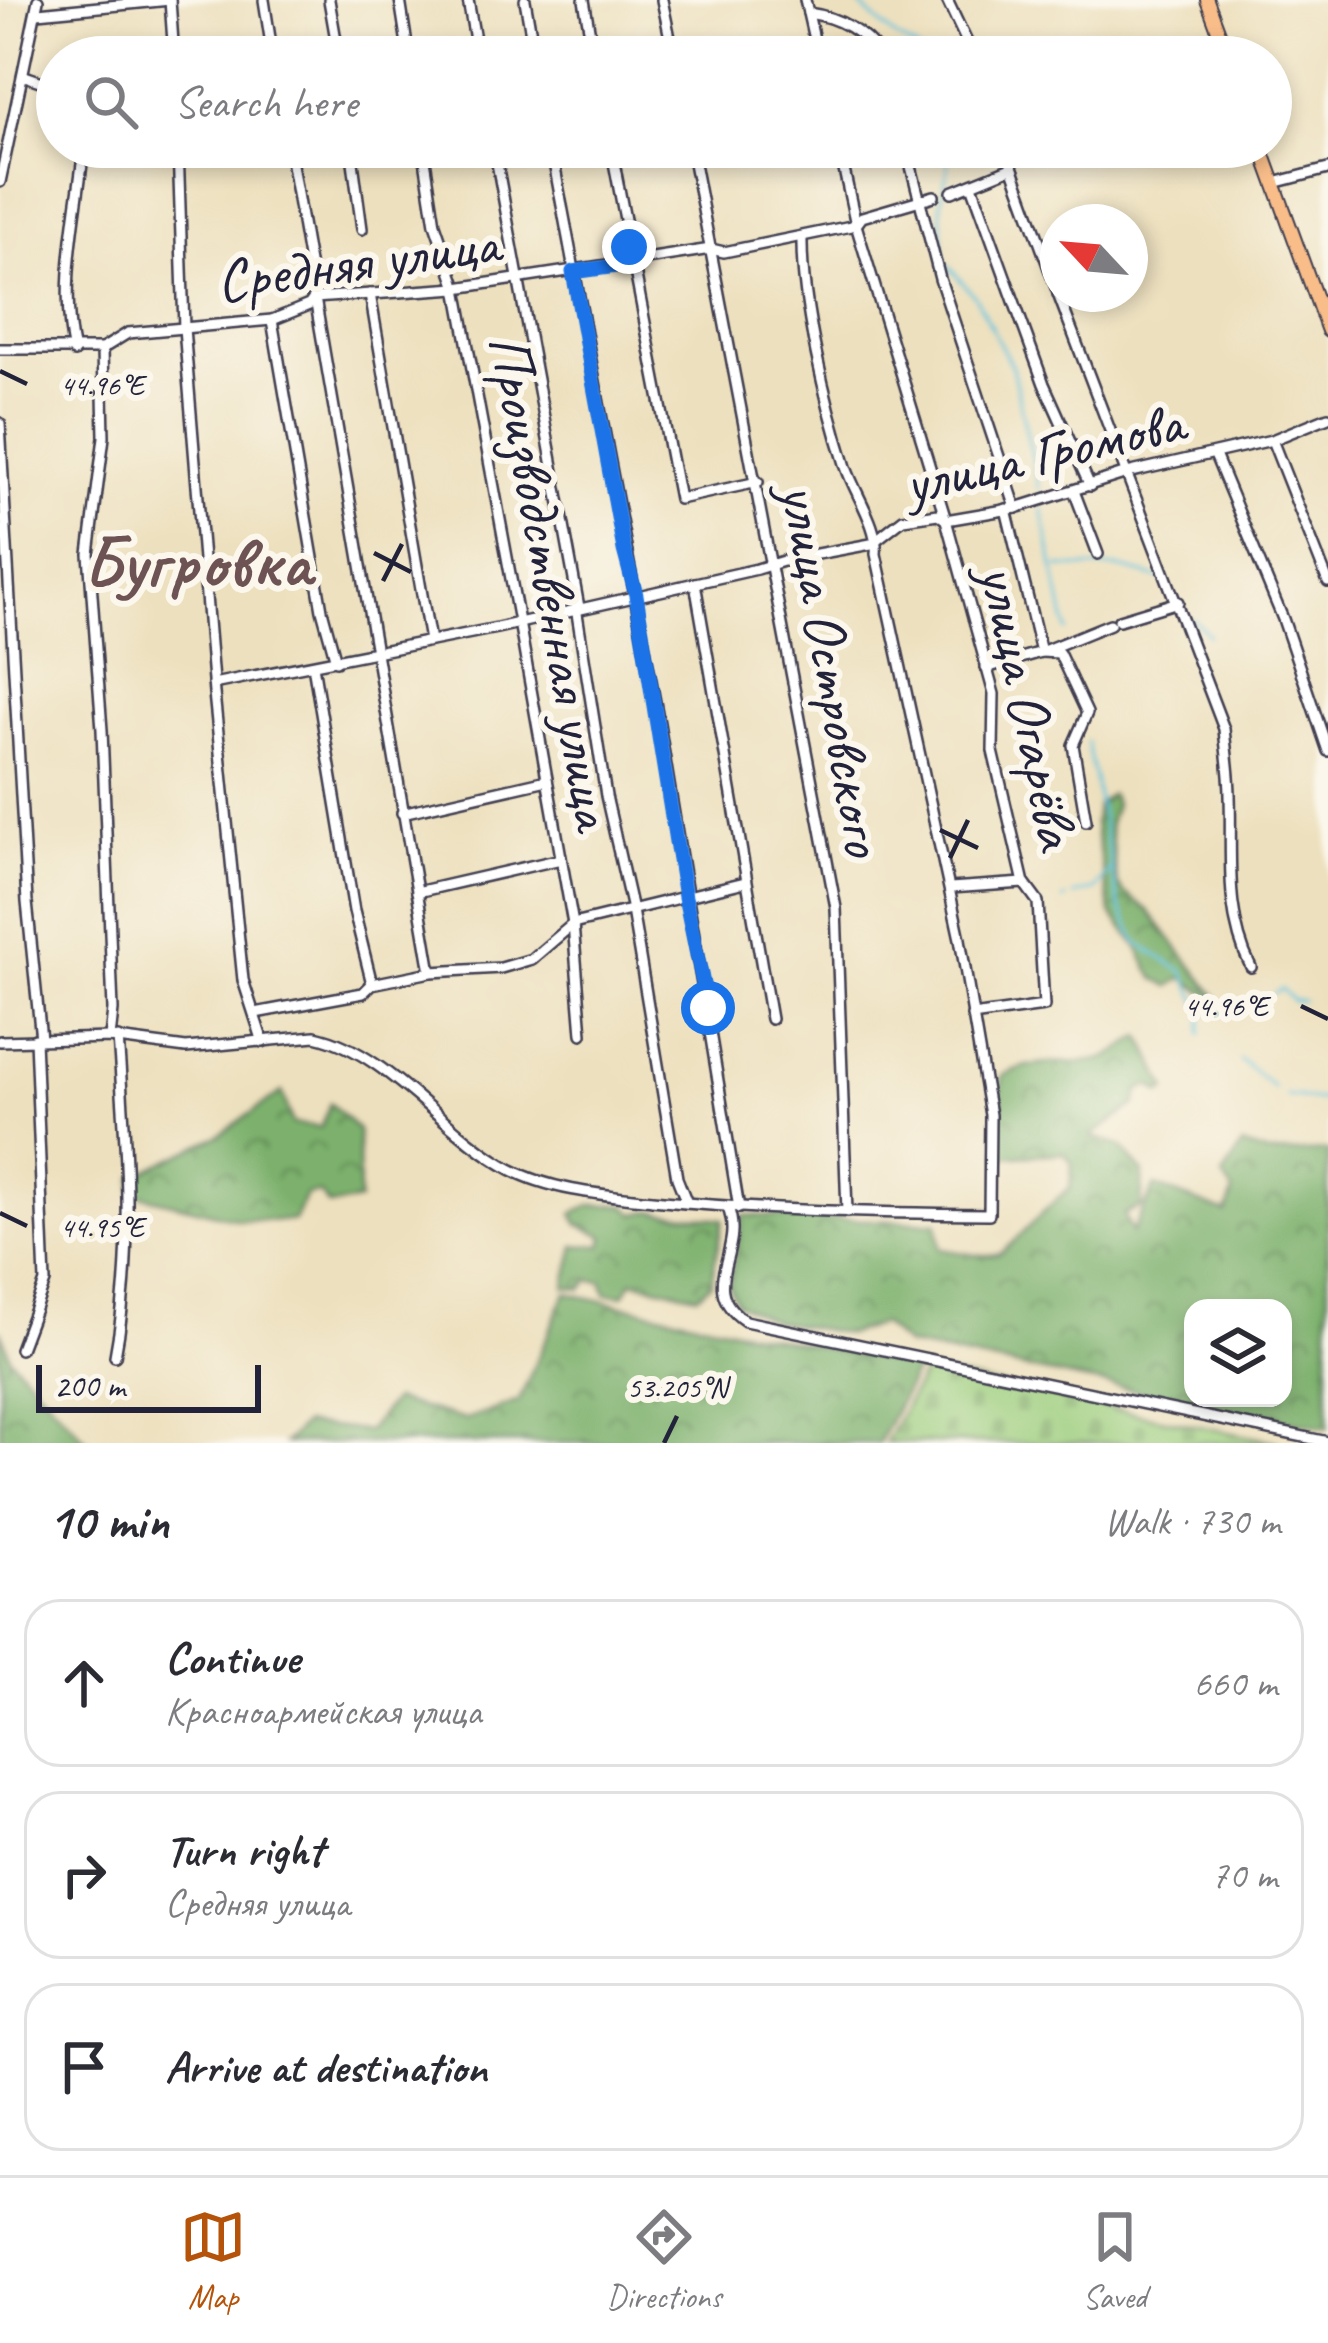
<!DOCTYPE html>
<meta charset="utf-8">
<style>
body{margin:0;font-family:Caveat,sans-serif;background:#f2f2f3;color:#2b2b33}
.controls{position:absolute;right:36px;bottom:36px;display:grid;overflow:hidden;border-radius:24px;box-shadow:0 6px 18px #0003}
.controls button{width:108px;height:108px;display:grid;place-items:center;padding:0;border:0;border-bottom:3px solid #e1e1e2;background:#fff;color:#2b2b33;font:60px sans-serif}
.compass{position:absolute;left:1040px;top:204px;width:108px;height:108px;border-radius:50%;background:#fff;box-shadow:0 6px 18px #0003;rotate:296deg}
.scale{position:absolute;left:36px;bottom:30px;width:225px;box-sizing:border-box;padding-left:12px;border:6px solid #22223b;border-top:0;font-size:33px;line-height:42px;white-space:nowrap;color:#22223b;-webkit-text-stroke:9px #fbf7ec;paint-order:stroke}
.stop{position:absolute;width:36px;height:36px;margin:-27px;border:9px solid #1a73e8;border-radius:50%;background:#fff}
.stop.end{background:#1a73e8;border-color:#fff;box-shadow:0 3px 12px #0008}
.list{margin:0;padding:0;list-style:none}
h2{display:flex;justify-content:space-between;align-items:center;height:156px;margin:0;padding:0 48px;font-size:51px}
h2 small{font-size:39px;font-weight:400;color:#7c7c81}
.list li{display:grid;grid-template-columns:78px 1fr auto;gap:36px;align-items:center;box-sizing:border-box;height:168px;margin:0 24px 24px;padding:0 24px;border:3px solid #e1e1e2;border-radius:36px}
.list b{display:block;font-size:45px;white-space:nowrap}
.list p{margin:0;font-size:39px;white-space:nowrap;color:#7c7c81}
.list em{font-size:39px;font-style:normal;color:#7c7c81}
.icon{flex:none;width:66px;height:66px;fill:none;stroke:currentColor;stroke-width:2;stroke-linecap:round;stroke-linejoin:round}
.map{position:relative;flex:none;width:1328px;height:1443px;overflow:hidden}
.search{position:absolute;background:#fff;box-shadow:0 6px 18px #0003;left:36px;right:36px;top:36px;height:132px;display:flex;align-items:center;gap:30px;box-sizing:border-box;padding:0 42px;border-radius:66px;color:#7c7c81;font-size:45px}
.sheet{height:732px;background:#fff}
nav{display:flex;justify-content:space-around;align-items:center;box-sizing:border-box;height:168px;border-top:3px solid #e1e1e2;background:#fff;font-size:33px;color:#7c7c81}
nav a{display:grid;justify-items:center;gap:6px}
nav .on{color:#b45309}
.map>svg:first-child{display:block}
.forest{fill:url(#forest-crowns);stroke:#4f6954;stroke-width:3;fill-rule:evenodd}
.cemetery{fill:url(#cemetery-stones);stroke:#5e785c;stroke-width:3}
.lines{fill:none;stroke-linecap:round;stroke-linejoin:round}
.stream{stroke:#5fc3dd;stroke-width:3}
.minor-casing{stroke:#403e4f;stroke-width:14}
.major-casing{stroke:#403e4f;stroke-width:16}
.minor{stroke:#fff;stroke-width:9}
.major{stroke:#f8bd89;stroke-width:12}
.route{stroke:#1a73e8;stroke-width:15}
.ticks{fill:none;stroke:#22223b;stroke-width:4.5}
.labels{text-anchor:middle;stroke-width:12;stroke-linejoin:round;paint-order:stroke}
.street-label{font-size:60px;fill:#22223b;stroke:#fbf7ec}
.district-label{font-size:72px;font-weight:bold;fill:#6d5354;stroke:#fbf7ec}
.ticks-label{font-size:30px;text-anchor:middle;fill:#22223b;stroke:#fbf7ec;stroke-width:12;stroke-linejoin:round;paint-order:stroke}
</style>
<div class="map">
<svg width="1328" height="1443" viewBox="0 0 1328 1443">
<defs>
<pattern id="forest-crowns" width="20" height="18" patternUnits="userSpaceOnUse" patternTransform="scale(3)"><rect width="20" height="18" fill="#7cb06c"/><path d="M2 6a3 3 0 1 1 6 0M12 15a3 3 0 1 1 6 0" fill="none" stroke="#658f5a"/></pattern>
<pattern id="cemetery-stones" width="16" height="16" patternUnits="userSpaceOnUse" patternTransform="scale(3)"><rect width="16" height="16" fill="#9bcd7d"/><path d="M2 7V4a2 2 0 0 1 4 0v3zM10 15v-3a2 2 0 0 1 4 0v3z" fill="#85b06d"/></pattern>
</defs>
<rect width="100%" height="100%" fill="#fbf7ec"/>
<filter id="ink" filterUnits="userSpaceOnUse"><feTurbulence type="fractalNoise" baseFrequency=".00833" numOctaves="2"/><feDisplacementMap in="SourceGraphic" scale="24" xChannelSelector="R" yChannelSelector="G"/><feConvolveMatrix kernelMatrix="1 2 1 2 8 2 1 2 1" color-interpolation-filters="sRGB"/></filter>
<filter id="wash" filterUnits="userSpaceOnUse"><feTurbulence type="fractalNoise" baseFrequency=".004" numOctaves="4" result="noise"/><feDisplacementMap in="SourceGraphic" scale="48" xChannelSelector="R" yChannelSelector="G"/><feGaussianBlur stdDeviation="2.7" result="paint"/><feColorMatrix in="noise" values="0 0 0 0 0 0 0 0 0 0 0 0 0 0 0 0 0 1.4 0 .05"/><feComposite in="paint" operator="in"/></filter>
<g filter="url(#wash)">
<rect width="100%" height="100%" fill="#ede0be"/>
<g class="forest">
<polygon points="1111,794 1115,804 1109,824 1117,882 1123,892 1148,910 1222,1004 1183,978 1170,986 1154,978 1136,944 1111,914 1094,823 1097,806"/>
<path d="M1141 1036 1167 1089 1162 1094 1151 1086 1139 1090 1136 1105 1091 1136 1122 1147 1143 1173 1141 1207 1124 1214 1132 1233 1155 1186 1226 1213 1233 1192 1223 1177 1242 1145 1268 1154 1328 1151V1428L905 1345 881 1324 848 1334 773 1321 737 1303 729 1286 743 1215 937 1223 940 1249C956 1251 982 1258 998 1254 1010 1250 1051 1200 1070 1188L1072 1163 1064 1153 999 1157 1002 1076C1038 1056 1062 1067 1099 1060 1112 1058 1128 1043 1141 1036ZM1193 1308H1283V1398H1193Z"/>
<polygon points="282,1092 293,1124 321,1127 330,1103 358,1130 359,1201 329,1206 319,1193 306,1195 294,1221 240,1220 132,1193 133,1177 218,1136"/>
<polygon points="590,1205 625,1205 635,1214 652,1211 723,1219 711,1283 698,1295 632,1281 624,1295 606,1294 602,1281 589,1280 582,1289 565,1287 575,1246 602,1245 604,1236 578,1224 573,1214"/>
<polygon points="566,1293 917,1368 878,1443 284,1443 304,1424 367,1431 393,1400 466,1420 519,1401"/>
<polygon points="0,1329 10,1358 89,1443 0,1443"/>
</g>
<polygon class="cemetery" points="925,1370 1282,1443 885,1443"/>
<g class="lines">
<g class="stream">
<path d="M855 0C866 12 881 24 892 34 903 44 916 46 926 57"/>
<polyline points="944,147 948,167 941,201 943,260 976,298 1012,367 1039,489"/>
<polyline points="1042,509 1067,631"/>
<polyline points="1058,567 1121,568 1161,579"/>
<polyline points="1193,619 1209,635"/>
<polyline points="1087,742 1119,906 1137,943 1183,971 1203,1012 1234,1014 1268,996"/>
<polyline points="1074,895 1095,890 1110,870"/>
<polyline points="1063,900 1066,898"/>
<polyline points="1274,993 1282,989 1293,1001 1303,1001"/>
<polyline points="1201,1034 1203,1012"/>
<polyline points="1240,1060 1274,1088"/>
<polyline points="1287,1096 1328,1101"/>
</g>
</g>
</g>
<g filter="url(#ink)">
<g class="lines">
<defs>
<g id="minor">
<polyline points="170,0 174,57"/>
<polyline points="264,0 273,57"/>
<polyline points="329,0 339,57"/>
<polyline points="400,0 409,57"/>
<polyline points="468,0 478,57"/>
<polyline points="525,0 535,57"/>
<polyline points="584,0 594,57"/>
<polyline points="662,0 674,57"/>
<polyline points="805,0 818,57"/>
<polyline points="947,0 974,57"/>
<polyline points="38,13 170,0"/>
<path d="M808 13C839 17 863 31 882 57"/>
<polyline points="25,76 57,87"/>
<polyline points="178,147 184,328 214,693 243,980 263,1042"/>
<polyline points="289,147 431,972"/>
<polyline points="351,147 362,229"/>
<polyline points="423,147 435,224 457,288 519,622 573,924 582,1034"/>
<polyline points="494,147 579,607"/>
<polyline points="551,147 659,723 739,1208"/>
<polyline points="611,147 679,499 758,482"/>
<polyline points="691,147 836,908 847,1212"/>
<polyline points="839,147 856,225 946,520 994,694 993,751 1024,883 1038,902 1044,1006 972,1016"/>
<polyline points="906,147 940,279 1016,508"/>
<polyline points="1005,147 1058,293"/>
<polyline points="0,182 38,0"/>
<polyline points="1274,183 1328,169"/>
<polyline points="972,185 1044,384 1090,486"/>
<polyline points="952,192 1011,168"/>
<polyline points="370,294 430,641"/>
<path d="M1058 294 1224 729C1226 751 1230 774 1230 796 1232 854 1224 914 1251 967"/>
<polyline points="272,320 322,610 336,661"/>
<polyline points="0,349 102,349 128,333 272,320 309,305 314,298 457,288 711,249 724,252 856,225 862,217 934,196"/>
<polyline points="102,349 104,437 89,554 102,730 113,1010 110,1038"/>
<path d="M74 352C59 286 77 214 84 147"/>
<polyline points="0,423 27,902 41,1039"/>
<polyline points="1272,440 1328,582"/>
<polyline points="1215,455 1283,619 1328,751"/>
<polyline points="1074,491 1098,554"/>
<polyline points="1006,509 1041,652 1059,653 1087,713 1073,745 1086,821"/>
<polyline points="695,583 771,1019"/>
<polyline points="576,607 606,796 632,910 677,1178 687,1203"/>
<polyline points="1119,620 1178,602"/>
<polyline points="313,665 354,911 372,984"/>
<polyline points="986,668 1041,652 1110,624"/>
<polyline points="213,684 497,628 757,569 790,559 871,544 903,519 938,514 946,520 1016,508 1127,473 1272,440 1328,417"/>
<polyline points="402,813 547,780"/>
<polyline points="950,888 1024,883"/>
<polyline points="417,892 561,859"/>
<polyline points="255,1013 363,993 372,984 431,972 501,968 532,959 573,924 745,882"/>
<path d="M0 1041 110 1038 186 1048 315 1036C388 1052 445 1134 510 1169 551 1191 606 1195 652 1200 764 1211 876 1213 989 1214L990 1115 960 939 876 554C879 527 855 494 846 467 826 404 801 303 802 238"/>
<path d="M728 1208C746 1252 695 1287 745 1321L1328 1442"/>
<polyline points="20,1349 45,1282 35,1039"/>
<path d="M115 1356C135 1252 126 1144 118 1038"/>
</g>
<g id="major">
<polyline points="1207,0 1228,57"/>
<polyline points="1261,147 1328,331"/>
</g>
</defs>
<use href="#minor" class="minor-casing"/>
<use href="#major" class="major-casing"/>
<use href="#minor" class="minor"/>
<use href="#major" class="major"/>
</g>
</g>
<g class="lines" filter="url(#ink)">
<polyline class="route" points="629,247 631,264 573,272 624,550 636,595 685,897 708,1008"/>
</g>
<path class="ticks" d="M0 371 27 384M374 553 411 572M383 581 402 544M940 830 978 848M950 858 968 820M1301 1006 1328 1019M0 1213 27 1226M664 1443 677 1416"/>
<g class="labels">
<g class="street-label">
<text transform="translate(357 261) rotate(-8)" y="21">Средняя улица</text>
<text transform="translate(1043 452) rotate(-13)" y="21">улица Громова</text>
<text transform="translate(553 581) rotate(80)" y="21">Производственная улица</text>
<text transform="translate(834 669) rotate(80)" y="21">улица Островского</text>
<text transform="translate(1030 706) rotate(78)" y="21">улица Огарёва</text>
</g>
<g class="district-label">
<text x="197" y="586">Бугровка</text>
</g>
</g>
<g class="ticks-label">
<text x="102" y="395">44.96°E</text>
<text x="1226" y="1016">44.96°E</text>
<text x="102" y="1237">44.95°E</text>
<text x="677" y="1397">53.205°N</text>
</g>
</svg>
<div class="controls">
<button><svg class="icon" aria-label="layers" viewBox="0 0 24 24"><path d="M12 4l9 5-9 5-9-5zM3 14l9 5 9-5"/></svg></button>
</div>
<svg class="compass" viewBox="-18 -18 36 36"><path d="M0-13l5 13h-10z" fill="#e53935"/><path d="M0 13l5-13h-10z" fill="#7c7c81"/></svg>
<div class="scale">200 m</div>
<div class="stop" style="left:708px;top:1008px"></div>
<div class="stop end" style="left:629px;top:247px"></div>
<div class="search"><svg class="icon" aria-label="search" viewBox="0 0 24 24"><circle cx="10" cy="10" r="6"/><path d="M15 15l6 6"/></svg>Search here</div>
</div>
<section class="sheet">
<h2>10 min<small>Walk · 730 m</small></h2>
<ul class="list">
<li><svg class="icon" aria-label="ahead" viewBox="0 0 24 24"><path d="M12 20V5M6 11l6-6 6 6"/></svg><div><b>Continue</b><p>Красноармейская улица</p></div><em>660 m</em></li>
<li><svg class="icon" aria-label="right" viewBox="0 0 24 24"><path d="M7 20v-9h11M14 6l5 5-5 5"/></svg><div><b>Turn right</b><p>Средняя улица</p></div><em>70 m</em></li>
<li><svg class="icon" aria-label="arrive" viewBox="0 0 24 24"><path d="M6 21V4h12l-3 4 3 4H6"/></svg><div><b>Arrive at destination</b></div></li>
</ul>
</section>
<nav>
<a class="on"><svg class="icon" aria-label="map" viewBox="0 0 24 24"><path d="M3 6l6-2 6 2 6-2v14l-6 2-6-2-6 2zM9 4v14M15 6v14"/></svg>Map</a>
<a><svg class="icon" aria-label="directions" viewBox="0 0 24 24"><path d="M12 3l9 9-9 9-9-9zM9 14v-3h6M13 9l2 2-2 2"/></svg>Directions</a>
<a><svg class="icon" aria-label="saved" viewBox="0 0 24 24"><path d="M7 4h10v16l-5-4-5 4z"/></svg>Saved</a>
</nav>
